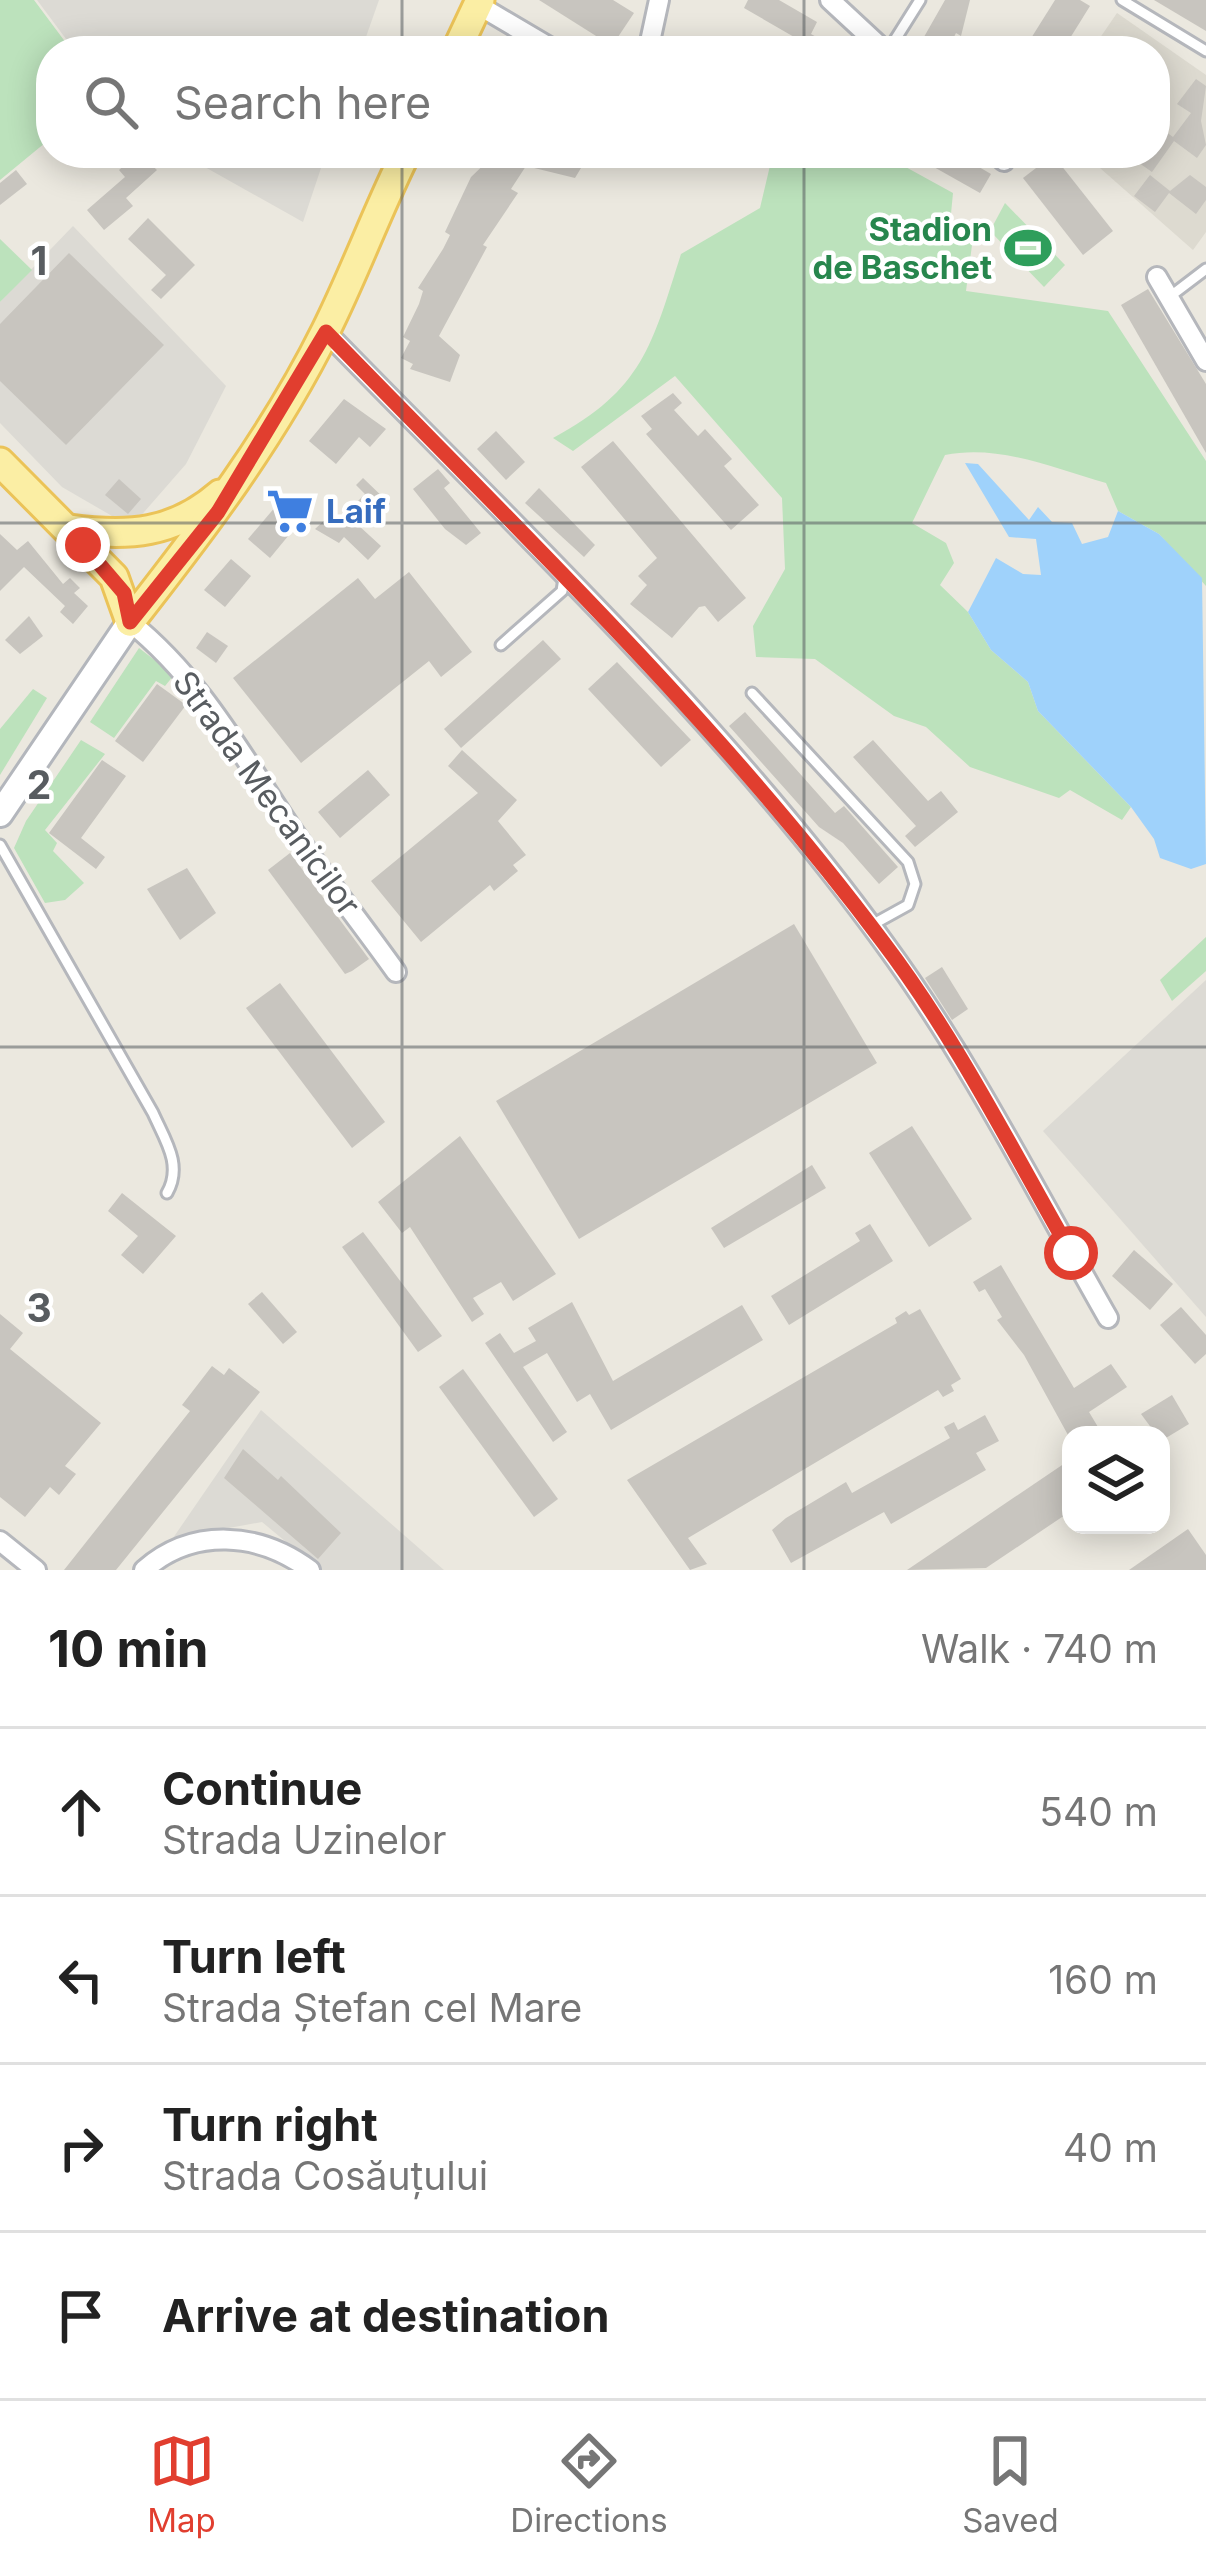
<!DOCTYPE html>
<meta charset="utf-8">
<style>
body{margin:0;font-family:Inter,sans-serif;background:#f6f6f6;color:#222}
.controls{position:absolute;right:36px;bottom:36px;display:grid;overflow:hidden;border-radius:24px;box-shadow:0 6px 30px #0003}
.controls button{width:108px;height:108px;display:grid;place-items:center;padding:0;border:0;border-bottom:3px solid #e0e0e0;background:#fff;color:#222;font:60px sans-serif}
.stop{position:absolute;width:36px;height:36px;margin:-27px;border:9px solid #e13e2f;border-radius:50%;background:#fff}
.stop.end{background:#e13e2f;border-color:#fff;box-shadow:0 3px 12px #0008}
.list{margin:0;padding:0;list-style:none}
h2{display:flex;justify-content:space-between;align-items:center;height:156px;margin:0;padding:0 48px;font-size:51px}
h2 small{font-size:39px;font-weight:400;color:#767676}
.list li{display:grid;grid-template-columns:78px 1fr auto;gap:36px;align-items:center;box-sizing:border-box;height:168px;padding:0 48px;border-top:3px solid #e0e0e0}
.list b{display:block;font-size:45px;white-space:nowrap}
.list p{margin:0;font-size:39px;white-space:nowrap;color:#767676}
.list em{font-size:39px;font-style:normal;color:#767676}
.icon{flex:none;width:66px;height:66px;fill:none;stroke:currentColor;stroke-width:2;stroke-linecap:round;stroke-linejoin:round}
.map{position:relative;flex:none;width:1206px;height:1570px;overflow:hidden}
.search{position:absolute;background:#fff;box-shadow:0 6px 30px #0003;left:36px;right:36px;top:36px;height:132px;display:flex;align-items:center;gap:30px;box-sizing:border-box;padding:0 42px;border-radius:48px;color:#767676;font-size:45px}
.sheet{height:828px;background:#fff}
nav{display:flex;justify-content:space-around;align-items:center;box-sizing:border-box;height:168px;border-top:3px solid #e0e0e0;background:#fff;font-size:33px;color:#767676}
nav a{display:grid;justify-items:center;gap:6px}
nav .on{color:#e13e2f}
.map>svg:first-child{display:block}
.industrial{fill:#dcdad4}
.education{fill:#dddad0}
.green{fill:#bce2bc}
.water{fill:#9fd2fb}
.building{fill:#c8c5bf}
.lines{fill:none;stroke-linecap:round;stroke-linejoin:round}
.lane-casing{stroke:#b5b7bc;stroke-width:15}
.street-casing{stroke:#b5b7bc;stroke-width:24}
.secondary-casing{stroke:#b3b6bc;stroke-width:30}
.primary-casing{stroke:#ebc358;stroke-width:33}
.lane{stroke:#fff;stroke-width:9}
.street{stroke:#fff;stroke-width:18}
.secondary{stroke:#fff;stroke-width:24}
.primary{stroke:#fbeea4;stroke-width:27}
.route{stroke:#e13e2f;stroke-width:15}
.grid{fill:none;stroke:#585c60;stroke-width:3;stroke-opacity:0.55}
.labels{text-anchor:middle;stroke-width:9;stroke-linejoin:round;paint-order:stroke}
.leisure-label{font-size:33px;font-weight:bold;fill:#27864d;stroke:#fff;text-anchor:end}
.shop-label{font-size:33px;font-weight:bold;fill:#366cbe;stroke:#fff;text-anchor:start}
.street-label{font-size:33px;fill:#585c60;stroke:#fff}
.grid-label{font-size:39px;text-anchor:middle;font-weight:bold;fill:#585c60;stroke:#fff;stroke-width:9;stroke-linejoin:round;paint-order:stroke}
</style>
<div class="map">
<svg width="1206" height="1570" viewBox="0 0 1206 1570">
<rect width="100%" height="100%" fill="#ebe8df"/>
<g class="industrial">
<polygon points="37,0 379,0 361,51 75,51"/>
<polygon points="180,153 326,153 303,222"/>
<polygon points="73,226 226,386 186,464 131,527 62,487 0,423 0,302"/>
<polygon points="1206,980 1206,1317 1043,1131"/>
<polygon points="261,1410 444,1570 320,1570 262,1522 173,1538"/>
</g>
<polygon class="education" points="1117,13 1206,75 1206,232 1193,250 1083,153 1155,153 1155,51 1091,51"/>
<g class="green">
<polygon points="0,0 34,0 72,51 51,51 51,138 0,180"/>
<path d="M773 153H834L841 159 882 154 953 193 950 224 972 245 966 291 1108 311 1206 461V586L1159 534 1118 511 1106 483C1053 468 999 444 945 455L912 523 946 543 954 563 940 585 968 612 991 650 1028 682 1038 711 1131 807 1122 820 1070 790 1059 798 970 767 926 727 894 716 815 659 756 657 753 626 785 569 782 498 675 376 573 451 553 438C643 390 652 345 681 254L760 208Z"/>
<polygon points="1005,203 1065,265 1044,287 990,231"/>
<polygon points="0,239 32,270 0,302"/>
<polygon points="139,648 174,675 165,686 156,681 114,738 90,722"/>
<polygon points="33,689 47,698 0,775 0,729"/>
<polygon points="81,740 105,754 45,830 57,843 53,851 84,883 65,900 45,903 14,848 26,821"/>
<polygon points="1206,937 1206,971 1172,1001 1160,980"/>
</g>
<polygon class="water" points="965,463 978,464 1029,520 1038,507 1052,522 1072,523 1082,544 1108,537 1118,511 1159,534 1202,578 1206,864 1191,869 1160,858 1154,839 1131,807 1038,711 1028,682 991,650 968,612 996,558 1023,574 1041,575 1036,539 1009,537"/>
<g class="building">
<polygon points="539,0 613,0 634,13 612,46"/>
<polygon points="748,0 779,0 817,22 811,34 841,51 805,51 808,45 744,8"/>
<polygon points="945,0 970,0 961,36 956,33 947,51 916,51"/>
<polygon points="1055,0 1080,0 1090,6 1062,51 1023,51"/>
<polygon points="1154,0 1206,0 1206,31"/>
<polygon points="1196,79 1206,86 1201,121 1206,145 1197,158 1174,141 1152,172 1125,153 1155,153 1155,124 1173,137 1191,113 1177,104"/>
<polygon points="138,153 157,170 126,198 133,206 104,230 87,210 125,177 119,170"/>
<polygon points="496,153 521,161 526,153 590,153 575,178 526,166 511,189 518,193 483,245 487,247 439,336 460,355 450,382 410,369 413,364 401,358 410,341 403,337 419,304 423,291 418,288 443,249 450,235 445,232 471,177"/>
<polygon points="909,153 955,153 991,174 980,193"/>
<polygon points="1053,155 1113,231 1083,255 1023,178"/>
<polygon points="16,170 27,184 0,205 0,183"/>
<polygon points="1150,175 1170,191 1190,175 1206,187 1206,200 1196,214 1169,193 1155,212 1134,196"/>
<polygon points="148,218 195,265 161,299 151,290 166,275 128,239"/>
<polygon points="69,253 164,345 66,445 0,381 0,324"/>
<polygon points="1148,289 1206,384 1206,453 1121,305"/>
<polygon points="673,393 682,403 674,410 698,436 705,429 732,459 724,466 759,505 731,530 646,434 652,429 641,416"/>
<polygon points="344,399 386,429 370,447 359,437 336,464 309,441"/>
<polygon points="496,431 525,462 506,480 477,449"/>
<polygon points="613,441 746,598 718,622 705,606 699,607 672,638 630,604 647,585 638,576 657,558 581,467"/>
<polygon points="438,469 450,483 444,488 481,533 466,545 445,529 413,489"/>
<polygon points="363,478 390,504 382,512 376,506 358,525 381,546 368,560 344,537 339,543 315,529 330,515 337,522 365,494 356,485"/>
<polygon points="119,479 141,499 128,514 105,495"/>
<polygon points="539,488 595,545 584,557 525,503"/>
<polygon points="276,506 298,524 270,558 248,539"/>
<polygon points="0,534 17,550 28,541 63,584 70,578 80,588 74,593 88,606 73,624 60,612 65,606 24,567 0,591"/>
<polygon points="231,559 251,576 225,607 204,590"/>
<polygon points="409,572 472,652 441,677 429,661 301,763 233,678 358,578 375,599"/>
<polygon points="29,616 43,636 20,654 5,640"/>
<polygon points="207,632 228,646 216,663 196,648"/>
<polygon points="543,640 561,659 461,748 444,729"/>
<polygon points="617,662 691,740 661,767 588,689"/>
<polygon points="157,684 186,705 143,762 115,741"/>
<polygon points="745,712 835,813 844,806 898,867 879,884 843,843 819,827 729,726"/>
<polygon points="873,740 928,801 941,791 958,812 915,847 905,836 916,826 853,757"/>
<polygon points="462,750 517,800 498,821 526,855 513,865 518,871 494,891 490,885 421,942 371,881 478,793 448,766"/>
<polygon points="102,760 126,776 81,838 105,857 96,869 49,833"/>
<polygon points="368,770 390,795 340,838 318,812"/>
<polygon points="290,853 369,959 352,971 345,974 268,870"/>
<polygon points="187,868 216,913 180,940 147,889"/>
<polygon points="794,924 877,1063 579,1239 496,1101"/>
<polygon points="942,967 968,1009 952,1020 925,978"/>
<polygon points="280,983 385,1122 352,1148 246,1008"/>
<polygon points="912,1126 972,1219 929,1247 869,1153"/>
<polygon points="460,1136 556,1274 513,1301 501,1282 473,1298 484,1314 472,1322 410,1227 402,1233 378,1202"/>
<polygon points="812,1165 826,1188 724,1248 711,1228"/>
<polygon points="122,1193 176,1236 143,1274 121,1255 138,1236 108,1211"/>
<polygon points="870,1224 893,1261 789,1325 771,1296 860,1241 855,1233"/>
<polygon points="363,1232 442,1336 418,1352 342,1247"/>
<polygon points="1134,1250 1173,1284 1150,1310 1112,1276"/>
<polygon points="1001,1265 1074,1388 1111,1364 1127,1387 1089,1412 1098,1427 1084,1435 1068,1435 1024,1355 997,1320 1002,1317 985,1289 979,1292 973,1282"/>
<polygon points="262,1292 297,1332 283,1344 248,1304"/>
<polygon points="572,1302 613,1381 742,1305 763,1340 611,1430 590,1394 577,1402 547,1353 523,1367 567,1432 553,1442 485,1343 500,1333 514,1353 536,1341 528,1328"/>
<polygon points="1181,1307 1206,1335 1206,1354 1195,1364 1160,1325"/>
<polygon points="920,1309 961,1379 951,1385 954,1391 943,1397 938,1390 688,1538 707,1564 690,1570 627,1480 897,1323 895,1318 906,1311 909,1315"/>
<polygon points="0,1314 23,1333 10,1349 101,1423 65,1466 76,1474 59,1495 50,1487 25,1517 0,1497"/>
<polygon points="212,1366 224,1375 229,1368 260,1392 116,1570 64,1570 190,1411 182,1405"/>
<polygon points="463,1369 558,1499 534,1517 439,1387"/>
<polygon points="1172,1395 1189,1424 1161,1441 1141,1414"/>
<polygon points="985,1415 999,1441 976,1453 986,1470 891,1524 884,1512 791,1563 772,1530 786,1518 846,1482 852,1493 950,1438 944,1427 954,1422 958,1430"/>
<polygon points="243,1449 278,1480 281,1476 341,1533 318,1559 224,1478"/>
<polygon points="1071,1459 1071,1511 986,1568 907,1570"/>
<polygon points="1188,1529 1206,1555 1206,1570 1129,1570"/>
</g>
<g class="lines">
<defs>
<g id="lane">
<polyline points="1122,0 1206,51"/>
<polyline points="888,51 920,0"/>
<polyline points="1168,298 1206,269"/>
<polyline points="501,645 562,591 564,578"/>
<polyline points="752,693 908,862 915,884 908,905 870,926"/>
<path d="M0 845 153 1113C165 1140 183 1165 167 1193"/>
</g>
<g id="street">
<polyline points="830,0 885,51"/>
<polyline points="478,5 556,51"/>
<polyline points="648,51 659,0"/>
<polyline points="995,153 1004,161"/>
<polyline points="1157,277 1206,361"/>
<path d="M326 332C517 529 722 720 884 943 970 1060 1036 1192 1108 1318"/>
<path d="M130 622C197 676 236 745 283 816 318 869 359 920 396 972"/>
<polyline points="0,1541 36,1570"/>
<path d="M144 1570C193 1527 259 1532 310 1570"/>
</g>
<polyline id="secondary" points="0,814 130,622"/>
<g id="primary">
<polyline points="456,51 480,0"/>
<polyline points="0,462 114,577 130,622"/>
<path d="M70 529C128 537 174 534 220 494"/>
<path d="M130 622C203 529 273 437 326 330 355 272 377 211 406 153"/>
</g>
</defs>
<use href="#lane" class="lane-casing"/>
<use href="#street" class="street-casing"/>
<use href="#secondary" class="secondary-casing"/>
<use href="#primary" class="primary-casing"/>
<use href="#lane" class="lane"/>
<use href="#street" class="street"/>
<use href="#secondary" class="secondary"/>
<use href="#primary" class="primary"/>
</g>
<g class="lines">
<path class="route" d="M83 545 124 593 130 622 218 512 326 332C517 529 718 721 883 942 956 1038 1011 1148 1071 1253"/>
</g>
<path class="grid" d="M402 0V51M804 0V51M402 153V1570M804 153V1570M0 523H1206M0 1047H1206"/>
<defs>
<symbol id="stadium-bare" viewBox="-9 -9 18 18"><path d="M0-5a6.5 5 0 1 0 0 10a6.5 5 0 1 0 0-10ZM-3.5-1.8h7v3.6h-7Z" fill="#2e9e5b" stroke="#fff" stroke-width="2.5" paint-order="stroke"/></symbol>
<symbol id="supermarket-bare" viewBox="-9 -9 18 18"><path d="M-6-5.5h2.5l.6 2H6L4.5 2H-2.5L-4.4-4H-6ZM-1.5 3.2a1.3 1.3 0 1 0 .1 0ZM3 3.2a1.3 1.3 0 1 0 .1 0Z" fill="#3f7fe0" stroke="#fff" stroke-width="2.5" paint-order="stroke"/></symbol>
</defs>
<g fill-rule="evenodd">
<use href="#stadium-bare" x="995" y="215" width="66" height="66"/>
<use href="#supermarket-bare" x="257" y="478" width="66" height="66"/>
</g>
<g class="labels">
<g class="leisure-label">
<text x="992" y="241">Stadion<tspan x="992" dy="38">de Baschet</tspan></text>
</g>
<g class="shop-label">
<text x="326" y="523">Laif</text>
</g>
<g class="street-label">
<text transform="translate(267 793) rotate(54)" y="12">Strada Mecanicilor</text>
</g>
</g>
<g class="grid-label">
<text x="39" y="275">1</text>
<text x="39" y="799">2</text>
<text x="39" y="1322">3</text>
</g>
</svg>
<div class="controls">
<button><svg class="icon" aria-label="layers" viewBox="0 0 24 24"><path d="M12 4l9 5-9 5-9-5zM3 14l9 5 9-5"/></svg></button>
</div>
<div class="stop" style="left:1071px;top:1253px"></div>
<div class="stop end" style="left:83px;top:545px"></div>
<div class="search"><svg class="icon" aria-label="search" viewBox="0 0 24 24"><circle cx="10" cy="10" r="6"/><path d="M15 15l6 6"/></svg>Search here</div>
</div>
<section class="sheet">
<h2>10 min<small>Walk · 740 m</small></h2>
<ul class="list">
<li><svg class="icon" aria-label="ahead" viewBox="0 0 24 24"><path d="M12 20V5M6 11l6-6 6 6"/></svg><div><b>Continue</b><p>Strada Uzinelor</p></div><em>540 m</em></li>
<li><svg class="icon" aria-label="left" viewBox="0 0 24 24"><path d="M17 20v-9H6M10 6l-5 5 5 5"/></svg><div><b>Turn left</b><p>Strada Ștefan cel Mare</p></div><em>160 m</em></li>
<li><svg class="icon" aria-label="right" viewBox="0 0 24 24"><path d="M7 20v-9h11M14 6l5 5-5 5"/></svg><div><b>Turn right</b><p>Strada Cosăuțului</p></div><em>40 m</em></li>
<li><svg class="icon" aria-label="arrive" viewBox="0 0 24 24"><path d="M6 21V4h12l-3 4 3 4H6"/></svg><div><b>Arrive at destination</b></div></li>
</ul>
</section>
<nav>
<a class="on"><svg class="icon" aria-label="map" viewBox="0 0 24 24"><path d="M3 6l6-2 6 2 6-2v14l-6 2-6-2-6 2zM9 4v14M15 6v14"/></svg>Map</a>
<a><svg class="icon" aria-label="directions" viewBox="0 0 24 24"><path d="M12 3l9 9-9 9-9-9zM9 14v-3h6M13 9l2 2-2 2"/></svg>Directions</a>
<a><svg class="icon" aria-label="saved" viewBox="0 0 24 24"><path d="M7 4h10v16l-5-4-5 4z"/></svg>Saved</a>
</nav>
